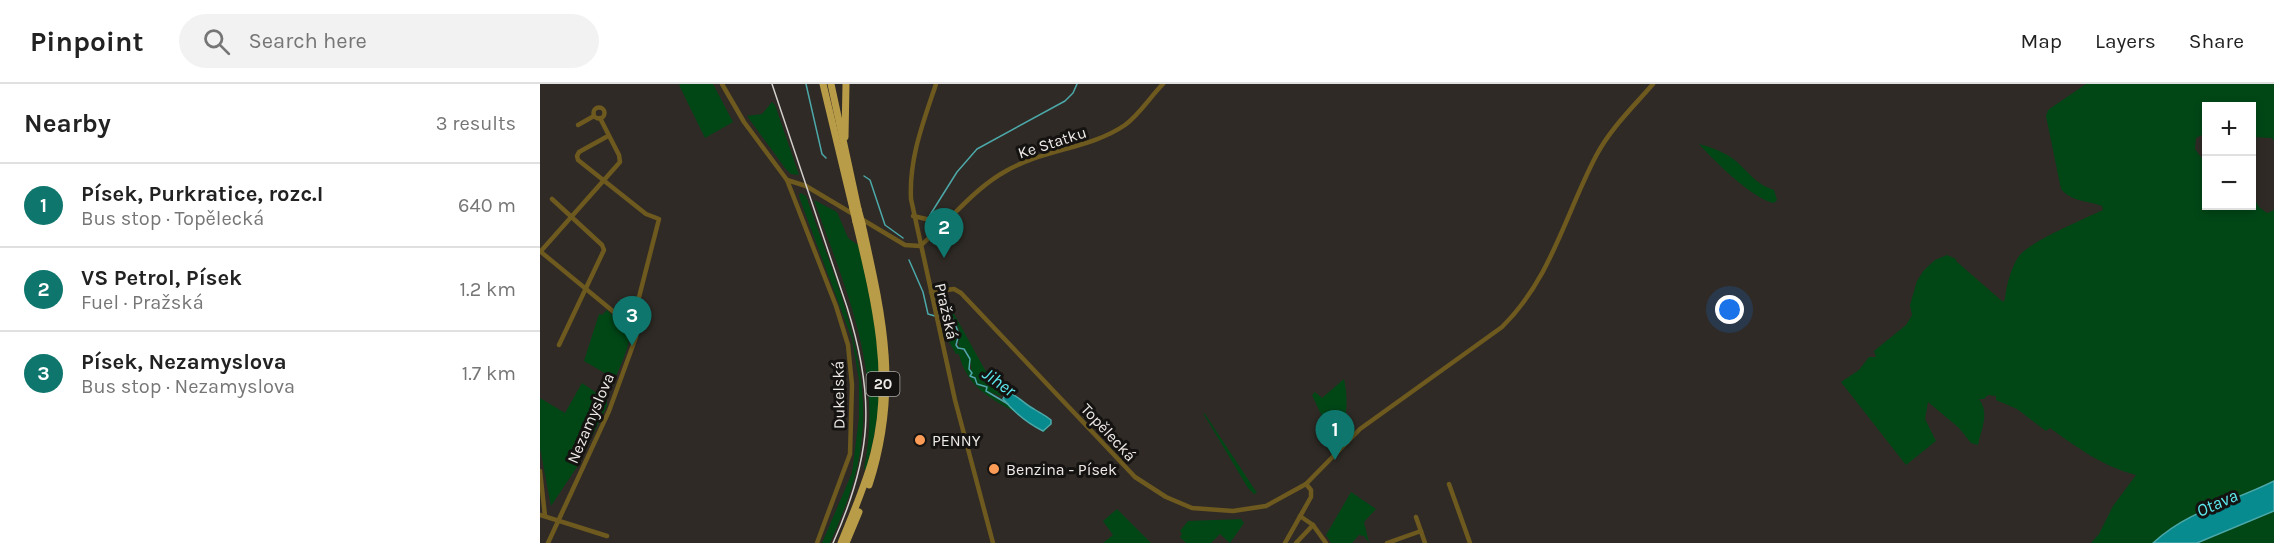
<!DOCTYPE html>
<meta charset="utf-8">
<style>
body{margin:0;font-family:Karla,sans-serif;background:#f2f2f2;color:#222}
.controls{position:absolute;right:18px;top:18px;display:grid;overflow:hidden;border-radius:0px;box-shadow:0 3px 9px #0003}
.controls button{width:54px;height:54px;display:grid;place-items:center;padding:0;border:0;border-bottom:2px solid #e0e0e0;background:#fff;color:#222;font:30px sans-serif}
.you{position:absolute;left:1190px;top:226px;width:21px;height:21px;margin:-15px;border:4px solid #fff;border-radius:50%;background:#1a73e8;box-shadow:0 0 0 9px #1a73e833}
.badge{display:grid;place-items:center;width:39px;height:39px;border-radius:50%;background:#0f766e;color:#fff;font-size:20px;font-weight:700}
.pin{position:absolute;translate:-50% -50px;filter:drop-shadow(0 2px 3px #0008)}
.pin::after{content:'';position:absolute;top:32px;width:21px;height:18px;background:inherit;clip-path:polygon(0 0,100% 0,50% 100%)}
.list{margin:0;padding:0;list-style:none}
h2{display:flex;justify-content:space-between;align-items:center;height:78px;margin:0;padding:0 24px;font-size:26px}
h2 small{font-size:20px;font-weight:400;color:#767676}
.list li{display:grid;grid-template-columns:39px 1fr auto;gap:18px;align-items:center;box-sizing:border-box;height:84px;padding:0 24px;border-top:2px solid #e0e0e0}
.list b{display:block;font-size:22px;white-space:nowrap}
.list p{margin:0;font-size:20px;white-space:nowrap;color:#767676}
.list em{font-size:20px;font-style:normal;color:#767676}
.icon{flex:none;width:33px;height:33px;fill:none;stroke:currentColor;stroke-width:2;stroke-linecap:round;stroke-linejoin:round}
.map{position:relative;flex:none;width:1734px;height:459px;overflow:hidden}
header{display:flex;align-items:center;gap:36px;box-sizing:border-box;height:84px;padding:0 30px;background:#fff;border-bottom:2px solid #e0e0e0}
header strong{font-size:28px}
nav{display:flex;gap:33px;margin-inline-start:auto;font-size:21px}
.search{width:420px;height:54px;background:#f2f2f2;display:flex;align-items:center;gap:15px;box-sizing:border-box;padding:0 21px;border-radius:33px;color:#767676;font-size:22px}
main{display:flex}
aside{flex:1;background:#fff}
.map>svg:first-child{display:block}
.green{fill:#014716}
.water{fill:#078b8f;stroke:#4ca8a9;stroke-width:1.5}
.lines{fill:none;stroke-linecap:round;stroke-linejoin:round}
.stream{stroke:#4ca8a9;stroke-width:1.5}
.minor{stroke:#6e5a1e;stroke-width:4.5}
.highway{stroke:#b99c48;stroke-width:7}
.rail{stroke:#d2cfcc;stroke-width:1.5}
.highway-bridge{stroke:#b99c48;stroke-width:7}
.poi-dot{fill:#fd9c56;stroke:#151311;stroke-width:2}
.labels{text-anchor:middle;stroke-width:6;stroke-linejoin:round;paint-order:stroke}
.shield{fill:#151311;stroke:#acaaa7;stroke-width:1.5}
.shield-label{font-size:15px;font-weight:bold;fill:#edeae7}
.street-label{font-size:16px;fill:#edeae7;stroke:#151311}
.poi-label{font-size:16px;fill:#edeae7;stroke:#151311;text-anchor:start}
.water-label{font-size:18px;font-style:italic;fill:#5debf0;stroke:#151311}
</style>
<header>
<strong>Pinpoint</strong>
<div class="search"><svg class="icon" aria-label="search" viewBox="0 0 24 24"><circle cx="10" cy="10" r="6"/><path d="M15 15l6 6"/></svg>Search here</div>
<nav><a>Map</a><a>Layers</a><a>Share</a></nav>
</header>
<main>
<aside>
<h2>Nearby<small>3 results</small></h2>
<ul class="list">
<li><span class="badge">1</span><div><b>Písek, Purkratice, rozc.I</b><p>Bus stop · Topělecká</p></div><em>640 m</em></li>
<li><span class="badge">2</span><div><b>VS Petrol, Písek</b><p>Fuel · Pražská</p></div><em>1.2 km</em></li>
<li><span class="badge">3</span><div><b>Písek, Nezamyslova</b><p>Bus stop · Nezamyslova</p></div><em>1.7 km</em></li>
</ul>
</aside>
<div class="map">
<svg width="1734" height="459" viewBox="0 0 1734 459">
<rect width="100%" height="100%" fill="#2f2a25"/>
<g class="green">
<polygon points="141,0 173,0 193,38 165,54 139,1"/>
<path d="M1546 0H1734V57L1732 54 1712 53V22H1666V49L1656 54 1655 65 1666 80V122H1712V111L1719 123 1727 129 1734 126V397L1625 448 1613 459H1551L1559 450 1573 422 1596 391C1564 383 1536 363 1510 344L1506 347 1477 325 1456 316V312L1448 311 1444 315H1439C1450 330 1441 345 1438 361L1431 359 1419 344 1388 318 1385 335 1396 357 1366 381 1301 298 1319 286 1329 273H1336L1334 267 1366 241 1372 231 1370 221 1377 197 1384 186 1395 176 1407 171 1416 175V177L1463 218 1465 215C1466 203 1472 180 1480 171 1495 155 1542 136 1563 126L1562 122C1546 116 1532 118 1521 105L1506 32 1508 26Z"/>
<polygon points="232,18 235,21 259,91 251,90 245,84 207,32 222,30"/>
<path d="M1159 60C1171 63 1187 69 1197 78 1210 90 1217 101 1234 106L1237 116 1234 119C1214 116 1173 76 1159 60Z"/>
<path d="M261 109 266 112C294 194 335 280 320 368 315 400 303 430 290 459H282L312 389 319 334V296L312 255 261 118 259 111Z"/>
<path d="M274 116 297 128 308 154 318 161C328 202 337 243 340 285 342 320 334 354 326 387L324 384C344 288 305 204 274 116Z"/>
<path d="M401 215 414 230 445 286 470 302 460 312 447 307V303L437 300 436 293 431 292C432 282 431 266 419 263 417 257 420 254 420 249 418 238 410 231 401 228L398 217Z"/>
<path d="M67 226C70 229 74 233 78 236 80 238 84 238 86 239 98 248 79 284 75 295L44 277 59 230 62 231Z"/>
<path d="M402 234 412 236 418 250 415 261 418 265 423 266 429 275V285L431 289 429 292 435 295 436 301 446 304V308L507 345 504 348C474 320 430 317 419 270H416L408 256Z"/>
<path d="M804 295C809 318 808 350 788 366L781 350 787 343 772 311 775 308 782 314Z"/>
<polygon points="42,299 67,316 67,322 37,383 11,422 0,364 0,314 25,329"/>
<polygon points="663,329 665,330 717,409 714,410 708,404"/>
<polygon points="811,408 836,425 824,438 829,459 824,452 819,451 812,459 791,459 786,451"/>
<polygon points="577,425 611,459 563,459 573,451 563,437"/>
<polygon points="1734,427 1734,459 1657,459 1658,459"/>
<polygon points="701,435 704,439 690,459 680,450 671,459 646,459 640,453 642,450 640,447 648,437"/>
</g>
<g class="water">
<path d="M467 308C478 311 484 320 494 325 500 329 505 331 511 336V340L503 347C487 339 474 328 463 315Z"/>
<path d="M1734 397V427L1657 459H1613C1650 425 1691 419 1734 397Z"/>
</g>
<g class="lines">
<g class="stream">
<polyline points="266,0 282,70 286,74"/>
<polyline points="324,92 330,96 345,141 363,154"/>
<polyline points="390,131 417,88 437,65 525,17 533,9 537,0"/>
<polyline points="369,176 383,208 388,230 395,232"/>
<polyline points="399,231 413,235 419,250 416,261 418,264 424,265 430,275 429,285 432,289 430,292 435,294 437,300 447,303 446,307 468,320"/>
</g>
<g class="minor">
<polyline points="182,0 204,38 247,96 296,222 308,261 312,301 310,370 277,459"/>
<path d="M396 0C383 39 369 74 371 115L415 316 453 459"/>
<circle cx="59" cy="29" r="5.5"/>
<polyline points="38,41 54,32"/>
<polyline points="68,52 39,68 37,72 38,76 106,130 119,135 97,221"/>
<path d="M247 96 266 102 365 161 380 162C409 138 433 105 466 87 504 65 550 65 585 41 600 30 610 13 623 0"/>
<polyline points="12,115 62,161 64,166 19,261"/>
<polyline points="373,132 404,139"/>
<polyline points="1,167 80,78 79,71 60,34"/>
<polyline points="1,168 80,233 88,233"/>
<path d="M391 208 414 205 421 209 595 393 626 413 652 424 693 427 726 422 766 400 820 345 962 243C1011 195 1025 131 1056 72 1070 45 1093 23 1113 0"/>
<circle cx="98" cy="230" r="9"/>
<polyline points="0,387 5,432"/>
<polyline points="909,400 930,459"/>
<polyline points="0,431 67,452"/>
<polyline points="760,432 773,441 786,459"/>
<polyline points="876,433 885,459"/>
<polyline points="8,459 69,327 96,253 97,240"/>
<polyline points="745,459 771,413 771,406 766,400"/>
<polyline points="756,459 773,441"/>
<polyline points="847,459 881,447"/>
</g>
<g class="highway">
<polyline points="283,0 313,125"/>
<polyline points="291,0 318,125"/>
<polyline points="305,53 306,0"/>
<path d="M322 140C343 234 360 305 329 401"/>
<path d="M301 459C313 429 326 400 334 369 354 291 334 213 316 138"/>
<polyline points="306,459 319,428"/>
</g>
<path class="rail" d="M232 0 307 223C336 315 332 372 293 459"/>
<g class="highway-bridge">
<polyline points="313,125 316,138"/>
<polyline points="318,125 322,140"/>
</g>
</g>
<g class="poi-dot">
<circle cx="380" cy="356" r="6"/>
<circle cx="454" cy="385" r="6"/>
</g>
<g class="labels">
<rect class="shield" x="326.5" y="288" width="33" height="24" rx="4.5"/>
<g class="shield-label">
<text x="343" y="305">20</text>
</g>
<g class="street-label">
<text transform="translate(512 58) rotate(-18)" y="6">Ke Statku</text>
<text transform="translate(407 227) rotate(77)" y="6">Pražská</text>
<text transform="translate(298 311) rotate(-91)" y="6">Dukelská</text>
<text transform="translate(50 334) rotate(-67)" y="6">Nezamyslova</text>
<text transform="translate(569 348) rotate(47)" y="6">Topělecká</text>
</g>
<g class="poi-label">
<text x="392" y="362">PENNY</text>
<text x="466" y="391">Benzina - Písek</text>
</g>
<g class="water-label">
<text transform="translate(459 298) rotate(36)" y="6">Jiher</text>
<text transform="translate(1677 419) rotate(-24)" y="6">Otava</text>
</g>
</g>
</svg>
<div class="controls">
<button>+</button>
<button>−</button>
</div>
<div class="you"></div>
<div class="pin badge" style="left:795px;top:376px">1</div>
<div class="pin badge" style="left:404px;top:174px">2</div>
<div class="pin badge" style="left:92px;top:262px">3</div>
</div>
</main>
